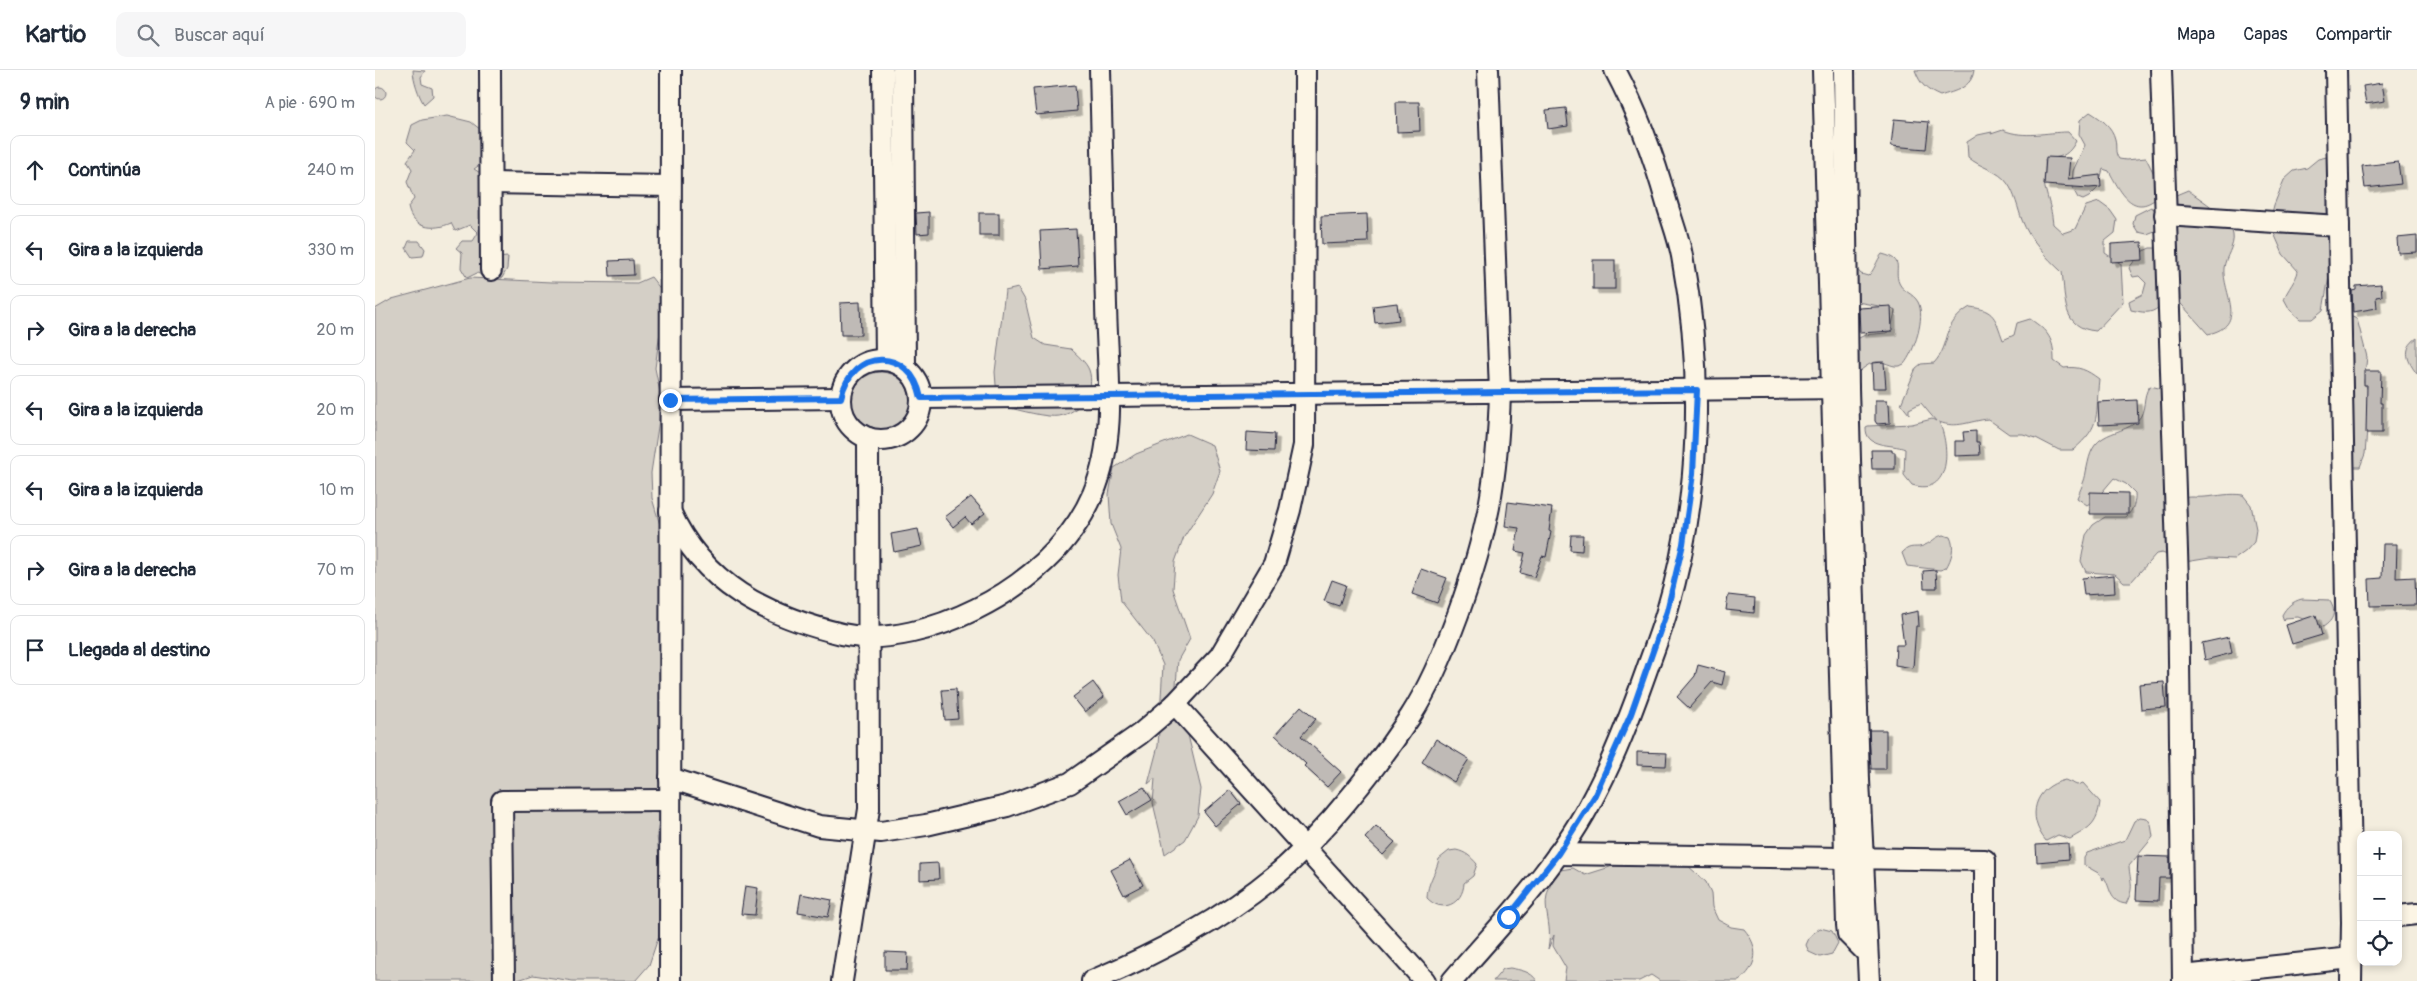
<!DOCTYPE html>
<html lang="es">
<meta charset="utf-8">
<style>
body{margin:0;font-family:Pangolin,sans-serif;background:#f6f6f7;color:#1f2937}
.controls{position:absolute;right:15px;bottom:15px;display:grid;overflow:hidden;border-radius:10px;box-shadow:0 2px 8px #0003}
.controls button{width:45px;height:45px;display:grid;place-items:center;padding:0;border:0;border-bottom:1px solid #e0e1e3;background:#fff;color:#1f2937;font:25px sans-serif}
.stop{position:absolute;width:15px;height:15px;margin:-11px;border:4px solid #1a73e8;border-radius:50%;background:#fff}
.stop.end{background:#1a73e8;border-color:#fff;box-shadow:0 1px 5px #0008}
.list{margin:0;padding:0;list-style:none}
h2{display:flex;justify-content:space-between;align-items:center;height:65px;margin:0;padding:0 20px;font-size:21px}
h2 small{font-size:16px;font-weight:400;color:#747a83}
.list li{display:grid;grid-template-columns:32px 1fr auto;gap:15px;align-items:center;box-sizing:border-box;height:70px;margin:0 10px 10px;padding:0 10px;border:1px solid #e0e1e3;border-radius:10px}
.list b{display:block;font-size:19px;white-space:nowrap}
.list em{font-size:16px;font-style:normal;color:#747a83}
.icon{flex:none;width:28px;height:28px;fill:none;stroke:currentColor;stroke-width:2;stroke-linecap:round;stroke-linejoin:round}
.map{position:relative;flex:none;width:2042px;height:911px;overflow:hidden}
header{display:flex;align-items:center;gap:30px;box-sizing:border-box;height:70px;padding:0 25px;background:#fff;border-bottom:1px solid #e0e1e3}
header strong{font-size:24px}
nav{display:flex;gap:28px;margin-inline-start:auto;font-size:18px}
.search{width:350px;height:45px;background:#f6f6f7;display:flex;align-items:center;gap:12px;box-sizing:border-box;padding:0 18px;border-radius:10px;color:#747a83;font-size:19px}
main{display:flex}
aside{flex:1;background:#fff}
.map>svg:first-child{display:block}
.green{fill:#d4cfc6;stroke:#7b7880}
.building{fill:#bfbab6;stroke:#22223b;filter:url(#shadow)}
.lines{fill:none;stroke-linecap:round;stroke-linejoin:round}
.minor-casing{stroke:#22223b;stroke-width:24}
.minor{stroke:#fcf5e5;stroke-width:20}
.route{stroke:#1a73e8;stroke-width:6}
</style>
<header>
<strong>Kartio</strong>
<div class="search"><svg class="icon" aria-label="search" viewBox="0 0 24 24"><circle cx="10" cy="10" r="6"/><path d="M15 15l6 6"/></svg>Buscar aquí</div>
<nav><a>Mapa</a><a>Capas</a><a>Compartir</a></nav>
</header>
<main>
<aside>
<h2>9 min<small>A pie · 690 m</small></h2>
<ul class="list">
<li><svg class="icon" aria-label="ahead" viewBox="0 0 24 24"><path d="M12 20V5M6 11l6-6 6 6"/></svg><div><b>Continúa</b></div><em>240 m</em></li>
<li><svg class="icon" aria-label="left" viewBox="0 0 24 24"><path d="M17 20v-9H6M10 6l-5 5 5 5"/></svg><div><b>Gira a la izquierda</b></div><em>330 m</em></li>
<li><svg class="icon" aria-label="right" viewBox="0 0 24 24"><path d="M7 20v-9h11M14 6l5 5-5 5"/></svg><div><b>Gira a la derecha</b></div><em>20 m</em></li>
<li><svg class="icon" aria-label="left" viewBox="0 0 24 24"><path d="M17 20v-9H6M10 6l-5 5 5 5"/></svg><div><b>Gira a la izquierda</b></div><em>20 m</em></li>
<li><svg class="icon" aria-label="left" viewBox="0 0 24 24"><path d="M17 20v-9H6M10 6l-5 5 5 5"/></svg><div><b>Gira a la izquierda</b></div><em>10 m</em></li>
<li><svg class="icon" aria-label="right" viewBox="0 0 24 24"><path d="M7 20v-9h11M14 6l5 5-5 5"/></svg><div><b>Gira a la derecha</b></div><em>70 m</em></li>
<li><svg class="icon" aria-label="arrive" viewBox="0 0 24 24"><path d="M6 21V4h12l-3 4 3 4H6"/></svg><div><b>Llegada al destino</b></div></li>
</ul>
</aside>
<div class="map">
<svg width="2042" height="911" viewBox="0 0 2042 911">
<defs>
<filter id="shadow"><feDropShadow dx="4.5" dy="4.5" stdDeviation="0" flood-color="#0004"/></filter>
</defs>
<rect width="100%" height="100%" fill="#f3edde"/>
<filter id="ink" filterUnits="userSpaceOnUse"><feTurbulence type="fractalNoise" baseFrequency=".02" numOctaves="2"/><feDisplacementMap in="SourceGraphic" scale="10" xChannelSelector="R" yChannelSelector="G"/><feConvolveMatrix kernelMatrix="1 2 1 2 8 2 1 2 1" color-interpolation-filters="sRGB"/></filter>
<g filter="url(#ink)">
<g class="green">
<path d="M38 0 50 1 46 7 47 14 57 18 58 26 49 34C44 27 38 9 38 0Z"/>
<path d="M1454 0H1460L1480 197 1486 204 1493 206C1500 200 1501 191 1507 184 1531 190 1518 198 1524 213 1528 222 1538 223 1543 232 1551 247 1539 282 1529 294 1520 299 1516 294 1506 292 1496 290 1486 300 1478 307V271L1490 265 1511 263 1516 260 1520 241 1515 238 1471 230Z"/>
<path d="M1540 0H1599C1597 18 1580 21 1565 26 1551 20 1545 14 1540 0Z"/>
<circle cx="5" cy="23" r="6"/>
<path d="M1715 42C1726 49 1737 56 1740 69 1742 77 1739 82 1744 89L1751 90 1771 88 1783 112 1785 125C1759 150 1746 123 1734 101L1728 99 1723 118 1714 127 1708 130 1703 128 1697 117 1698 101 1710 75 1704 64 1705 50Z"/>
<path d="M72 46 96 52 111 64 110 91 99 99 110 106 119 188 133 187 132 199 127 208H114L102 203 92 208 86 198 87 183 81 178 87 171H98L103 163 95 155 80 161 76 153C59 161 37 159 33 137L39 129 32 112 37 99 32 91 40 80 32 72 37 55 47 50Z"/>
<path d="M1628 60C1650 69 1670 62 1693 62L1701 71C1693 86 1687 87 1670 89 1671 99 1668 109 1670 118 1673 130 1677 141 1678 154L1688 163 1700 159 1711 136 1724 132 1735 140 1742 150 1740 163 1730 171V183L1746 194 1748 232 1721 261C1686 258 1691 229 1687 202 1671 187 1655 171 1647 150 1643 139 1640 124 1633 114 1624 100 1605 98 1593 87L1592 72 1603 65 1617 62 1616 64Z"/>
<path d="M1956 86 1955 123 1952 136 1957 189 1948 240 1937 249H1925L1915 240 1909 229C1912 220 1922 209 1923 201L1908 184 1898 161 1896 147 1899 135 1909 110 1919 101 1932 98 1943 89Z"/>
<path d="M1813 120C1827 131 1855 146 1858 165 1860 176 1850 187 1849 198 1847 223 1874 255 1833 264L1799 226 1794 137 1801 125Z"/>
<polygon points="1776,137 1787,145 1785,159 1772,164 1763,162 1758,154 1760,145"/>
<polygon points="34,171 44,171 50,179 48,186 37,187 31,178"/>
<path d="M1775 178H1781L1786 182 1784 237C1775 245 1767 242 1756 240L1754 231 1768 224 1771 213 1764 206 1758 207 1754 198 1766 182Z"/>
<polygon points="276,207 287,221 287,247 280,298 285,323 284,350 276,403 277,428 292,479 295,689 282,764 284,790 293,818 291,844 274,895 260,911 198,911 158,905 140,911 0,911 0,239 17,229 95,208 176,212 262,213"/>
<path d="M643 218 650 230 659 268 670 275 696 279C702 285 711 292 714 300 721 320 705 343 684 346 671 348 645 340 630 337H633L621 315 620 302 630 221Z"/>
<path d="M1595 237C1620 240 1620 248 1628 270L1639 265 1642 253 1655 249C1673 261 1679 269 1679 291L1689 298C1704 296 1712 300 1724 309 1720 344 1728 355 1698 380H1684L1661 368 1648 364H1634L1613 349C1594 351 1582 359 1564 352 1575 375 1577 427 1537 415L1529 405 1530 379C1517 373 1490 379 1491 357L1493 356 1537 354 1557 349 1561 351 1546 333 1534 339V344L1526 334 1541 298 1546 294 1559 293C1578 272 1565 255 1595 237Z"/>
<polygon points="1970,244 1982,249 1992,287 1989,312 1995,324 1990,384 1985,397 1971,397"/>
<path d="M2042 268V304C2033 292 2026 279 2042 268Z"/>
<circle cx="506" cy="331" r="29"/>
<path d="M1775 316 1788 319 1802 430C1815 425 1818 428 1830 427 1844 426 1854 423 1868 425L1876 435 1881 459 1879 472 1871 481 1860 489 1835 488 1810 492 1787 483 1781 484 1756 512H1749L1740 504 1711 502 1706 491 1711 465 1718 455 1730 447H1751C1758 440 1761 432 1760 423L1751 414 1739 408 1722 428 1712 435 1702 428C1705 420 1710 411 1711 402 1714 389 1715 376 1728 368 1739 361 1753 360 1762 351 1773 340 1766 327 1775 316Z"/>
<polygon points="812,364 837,375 845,401 837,424 809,467 800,492 798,519 815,569 803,590 801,615 826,719 823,746 810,770 790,784 778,733 780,708 773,714 783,676 788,595 778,572 746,531 743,505 746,479 736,454 734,424 739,398 761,384"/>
<path d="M1568 465 1575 467C1580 477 1577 488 1571 498L1565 500 1532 496 1527 483C1536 473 1541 480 1550 475 1557 472 1560 467 1568 465Z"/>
<path d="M1927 529 1954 530C1962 541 1959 550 1948 557L1923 547 1910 548 1909 551 1907 545C1911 537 1918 531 1927 529Z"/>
<path d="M1690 710 1702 715 1708 713 1725 732C1722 755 1714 758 1695 769L1683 765 1671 771C1651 747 1659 717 1690 710Z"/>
<path d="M1765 747 1772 748 1776 754 1778 767 1754 796C1755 813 1760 816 1751 834 1734 832 1736 818 1729 807L1727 810 1725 804 1709 795V788L1712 783 1750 770 1759 751Z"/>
<path d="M1081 780C1091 782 1096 787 1102 794L1098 806 1089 813C1088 834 1067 844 1052 828 1052 813 1061 803 1064 789L1074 781Z"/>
<path d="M1259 782 1312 795 1331 812 1336 824 1337 837 1343 850 1356 857 1369 859C1385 878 1383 896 1364 911H1285L1276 905 1264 911 1189 910 1191 898 1178 876 1179 865 1173 879C1180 845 1158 835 1185 800L1198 798 1210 805 1235 797Z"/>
<polygon points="1445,858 1457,861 1463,873 1457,884 1445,887 1434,882 1431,875 1435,866"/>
<path d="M1135 898C1145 900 1156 901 1162 911H1118L1128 899Z"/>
</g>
<g class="building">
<polygon points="2007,13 2010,31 1991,34 1988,16"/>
<polygon points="700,15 702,41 661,45 658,19"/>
<polygon points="1021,32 1044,32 1045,61 1022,62"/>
<polygon points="1191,38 1193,56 1173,59 1171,40"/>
<polygon points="1519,49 1554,52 1551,79 1516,76"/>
<polygon points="1671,87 1695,88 1693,109 1725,105 1726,117 1714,118 1669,115"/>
<polygon points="2023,92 2026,114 1990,118 1987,96"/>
<polygon points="554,142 554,163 542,164 541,143"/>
<rect x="604" y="143" width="20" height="22"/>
<polygon points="992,144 993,172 947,174 946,146"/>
<polygon points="701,159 703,196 667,199 665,161"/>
<polygon points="2042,166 2042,182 2023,183 2022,168"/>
<polygon points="1767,172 1768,190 1736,192 1736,174"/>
<polygon points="258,190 259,205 235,206 234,191"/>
<rect x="1218" y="190" width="22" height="29"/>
<polygon points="2006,214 2007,226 2001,227 2002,238 1978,242 1977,221 1981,220 1981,216"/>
<polygon points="485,232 486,265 466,265 465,233"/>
<polygon points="1022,233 1024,250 1000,253 998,236"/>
<polygon points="1516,236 1517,261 1485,263 1484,238"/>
<polygon points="1509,292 1511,318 1498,318 1497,293"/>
<polygon points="1989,301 2006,301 2005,333 2007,333 2007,363 1991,363 1992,315 1989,315"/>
<polygon points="1500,330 1512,330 1512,334 1514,334 1515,353 1502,354 1500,351"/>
<polygon points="1762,330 1763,353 1724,355 1723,332"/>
<polygon points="1601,361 1601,372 1604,372 1605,385 1580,386 1580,371 1589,371 1588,362"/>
<polygon points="872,362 900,364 899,381 871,380"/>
<polygon points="1496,380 1517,380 1517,382 1520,382 1520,399 1497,399"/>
<polygon points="1715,422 1753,423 1753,444 1715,444"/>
<polygon points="596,427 610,443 596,454 590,447 578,457 570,447"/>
<polygon points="1133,432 1177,438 1174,461 1176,462 1171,487 1167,486 1159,507 1145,503 1150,483 1140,481 1144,458 1130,456"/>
<polygon points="543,459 547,476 519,482 516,464"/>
<polygon points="1196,465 1208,465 1207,481 1195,480"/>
<polygon points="2008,474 2022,474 2021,508 2040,507 2041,535 1995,536 1994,509 2007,508"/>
<polygon points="1046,499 1072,508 1062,533 1037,524"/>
<polygon points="1561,500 1562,518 1549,518 1548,501"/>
<polygon points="1739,505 1740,523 1709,525 1707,508"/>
<polygon points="957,510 971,515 964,536 949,531"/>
<polygon points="1353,525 1380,528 1379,543 1351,540"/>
<polygon points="1543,541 1544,556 1541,556 1538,598 1520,595 1521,575 1529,575 1525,545"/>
<polygon points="1941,545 1947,565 1917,574 1911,555"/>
<polygon points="1854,567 1857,583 1830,590 1827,573"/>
<polygon points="1323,595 1350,602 1347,615 1337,612 1314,638 1302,627 1320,606"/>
<polygon points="718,612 729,627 710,642 698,627"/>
<polygon points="1789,612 1791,637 1766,639 1764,614"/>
<polygon points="581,619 583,649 570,650 567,620"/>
<polygon points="926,636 941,649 926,666 966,702 952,717 929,696 931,694 900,665"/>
<polygon points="1494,660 1511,660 1511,699 1496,699"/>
<polygon points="1061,669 1094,689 1079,712 1047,692"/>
<polygon points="1262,682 1292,683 1291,696 1262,695"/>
<polygon points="769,717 777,730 752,745 744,731"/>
<polygon points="855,720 866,734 840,756 829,742"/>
<polygon points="1001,756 1020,772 1008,785 990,768"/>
<polygon points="1693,773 1694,789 1662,792 1661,775"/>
<polygon points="1763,786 1795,787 1795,808 1784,808 1783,831 1761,830"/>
<polygon points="755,790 768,815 749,825 736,800"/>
<polygon points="563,793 564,809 545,810 545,794"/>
<polygon points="370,816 383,818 380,845 366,844"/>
<polygon points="426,824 457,830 453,847 423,842"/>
<polygon points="510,882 533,883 532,900 510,900"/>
</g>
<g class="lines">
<defs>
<g id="minor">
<polyline points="115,0 116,200"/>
<polyline points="508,0 511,290"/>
<polyline points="528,0 530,297"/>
<polyline points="1448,0 1472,855 1473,864 1491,882"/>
<polyline points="1469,0 1473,318 1484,710 1494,911"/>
<polyline points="1786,0 1803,511 1808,911"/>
<polyline points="1961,0 1977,852 1976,911"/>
<polyline points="116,113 295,116"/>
<polyline points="1790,145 1964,156"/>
<circle cx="506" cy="330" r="40"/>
<polyline points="546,328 1473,318"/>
<polyline points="295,330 466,328"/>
<path d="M295 441C328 515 392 546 467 564 510 574 563 558 601 539 650 515 696 475 718 424 743 365 732 297 731 235 729 156 727 78 725 0"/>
<polyline points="800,634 1050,911"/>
<polyline points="295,708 444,756 506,762 551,755 632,736 695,713 765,664 800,634 845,586 899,494 915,440 929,375 930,0"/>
<polyline points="1183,784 1610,790 1610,911"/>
<polyline points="2023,846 2042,844"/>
<polyline points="1808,906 1977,888"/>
<polyline points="129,911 127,731 295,730"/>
<polyline points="295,911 296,0"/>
<polyline points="467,911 494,739 493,368"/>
<path d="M717 911C783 883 847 850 902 804 922 788 938 769 956 750 984 718 1011 683 1035 647 1069 594 1102 498 1114 437 1121 399 1124 360 1125 322L1113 0"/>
<path d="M1077 911C1127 853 1184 795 1219 726 1240 687 1256 644 1271 602 1278 582 1286 562 1292 541 1326 427 1329 303 1307 186 1304 169 1297 151 1292 134 1279 87 1263 43 1240 0"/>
</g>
</defs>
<use href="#minor" class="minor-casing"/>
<use href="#minor" class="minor"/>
</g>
</g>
<g class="lines" filter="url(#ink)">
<path class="route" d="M295 330 466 328C476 278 536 276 546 328L1322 320 1318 404 1308 474 1292 541 1256 644 1219 727 1183 784 1133 847"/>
</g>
</svg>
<div class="controls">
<button>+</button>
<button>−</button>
<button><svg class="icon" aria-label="locate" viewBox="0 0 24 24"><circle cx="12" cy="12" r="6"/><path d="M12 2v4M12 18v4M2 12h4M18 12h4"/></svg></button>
</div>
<div class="stop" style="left:1133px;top:847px"></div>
<div class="stop end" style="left:295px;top:330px"></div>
</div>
</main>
